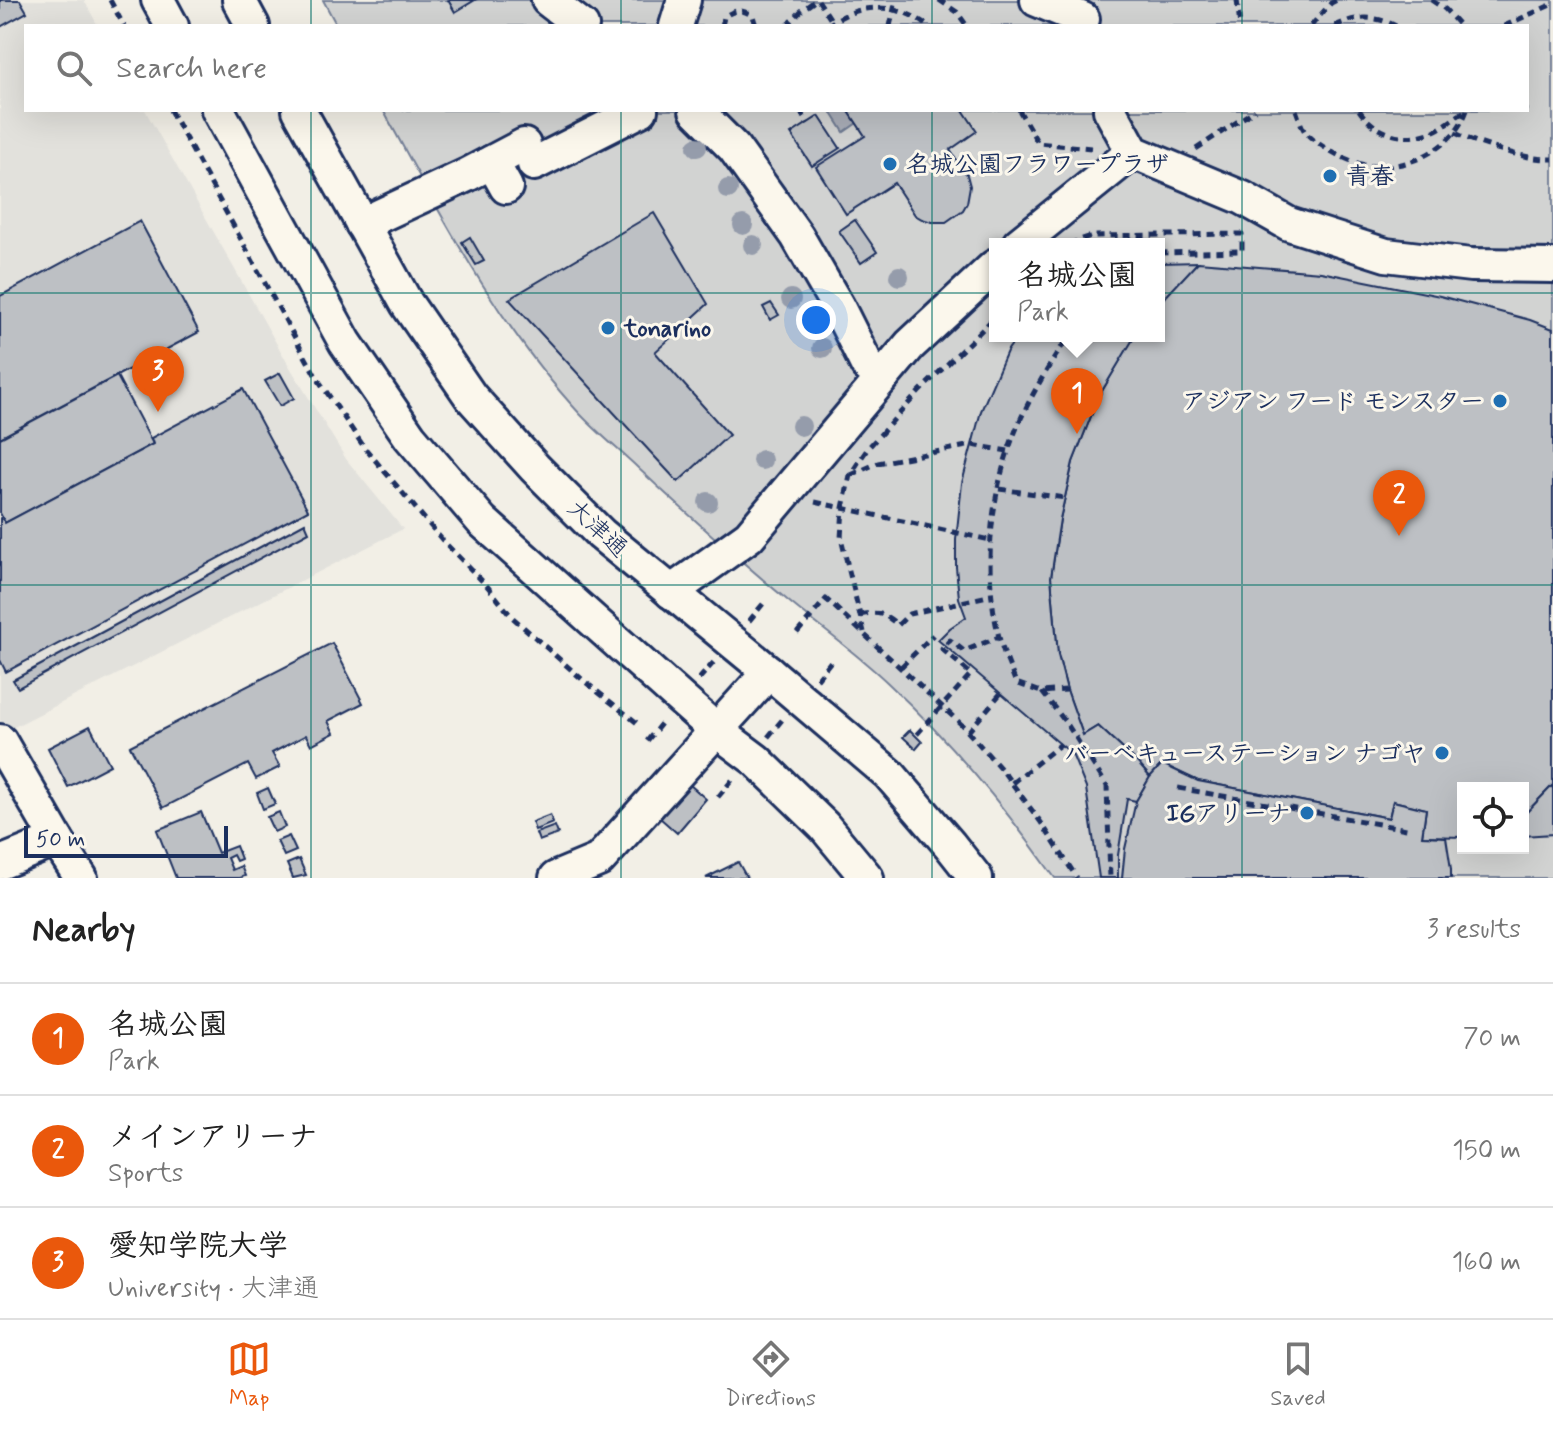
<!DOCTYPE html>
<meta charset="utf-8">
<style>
body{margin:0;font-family:Mynerve,"Klee One",sans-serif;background:#f6f6f6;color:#222}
.controls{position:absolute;right:24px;bottom:24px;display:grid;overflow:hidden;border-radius:0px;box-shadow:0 8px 32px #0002}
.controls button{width:72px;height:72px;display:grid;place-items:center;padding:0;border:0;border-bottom:2px solid #e0e0e0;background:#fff;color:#222;font:40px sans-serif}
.scale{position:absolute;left:24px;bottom:20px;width:204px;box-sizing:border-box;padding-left:8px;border:4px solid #1b2f5e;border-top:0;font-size:22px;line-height:28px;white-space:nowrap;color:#1b2f5e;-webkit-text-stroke:6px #fbf7ec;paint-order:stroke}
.you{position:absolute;left:816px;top:320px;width:28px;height:28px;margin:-20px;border:6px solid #fff;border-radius:50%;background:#1a73e8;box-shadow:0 0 0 12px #1a73e833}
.badge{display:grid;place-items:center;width:52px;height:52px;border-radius:50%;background:#ea580c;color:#fff;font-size:26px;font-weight:700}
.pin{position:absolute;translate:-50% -66px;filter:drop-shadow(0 2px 4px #0008)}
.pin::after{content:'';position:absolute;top:42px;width:28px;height:24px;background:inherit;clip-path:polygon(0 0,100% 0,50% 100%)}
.popup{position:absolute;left:989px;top:238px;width:176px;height:104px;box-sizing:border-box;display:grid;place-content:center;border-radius:0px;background:#fff;filter:drop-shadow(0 2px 6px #0005);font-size:26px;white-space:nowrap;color:#767676}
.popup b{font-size:30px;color:#222}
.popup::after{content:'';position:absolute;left:50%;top:100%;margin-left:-16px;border:16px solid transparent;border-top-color:#fff}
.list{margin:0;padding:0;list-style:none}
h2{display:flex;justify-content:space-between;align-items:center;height:104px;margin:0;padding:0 32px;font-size:34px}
h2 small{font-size:26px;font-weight:400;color:#767676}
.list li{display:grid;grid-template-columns:52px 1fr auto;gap:24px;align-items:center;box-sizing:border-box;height:112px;padding:0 32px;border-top:2px solid #e0e0e0}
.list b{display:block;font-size:30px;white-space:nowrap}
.list p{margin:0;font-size:26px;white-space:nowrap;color:#767676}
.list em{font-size:26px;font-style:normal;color:#767676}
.icon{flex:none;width:44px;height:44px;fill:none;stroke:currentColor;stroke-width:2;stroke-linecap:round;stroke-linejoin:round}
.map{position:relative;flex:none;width:1553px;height:878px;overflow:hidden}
.search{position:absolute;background:#fff;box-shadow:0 8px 32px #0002;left:24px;right:24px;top:24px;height:88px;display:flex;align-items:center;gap:20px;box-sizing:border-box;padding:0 28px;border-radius:0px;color:#767676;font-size:30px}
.sheet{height:440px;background:#fff}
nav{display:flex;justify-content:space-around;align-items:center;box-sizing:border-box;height:112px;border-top:2px solid #e0e0e0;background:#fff;font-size:22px;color:#767676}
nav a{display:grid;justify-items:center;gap:4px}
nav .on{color:#ea580c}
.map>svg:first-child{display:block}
.built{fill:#e2e1dc}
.green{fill:#d2d3d2;stroke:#768198;stroke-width:2;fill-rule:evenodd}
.water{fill:#a9adb7;stroke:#707b93;stroke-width:2}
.building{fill:#bdc0c4;stroke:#1b2f5e;stroke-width:2}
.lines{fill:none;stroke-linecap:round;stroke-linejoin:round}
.minor-casing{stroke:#1b2f5e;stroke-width:38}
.path{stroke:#1b2f5e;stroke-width:5;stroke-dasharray:8 6;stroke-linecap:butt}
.minor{stroke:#fbf7ec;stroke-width:32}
.tree{fill:#959cab}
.grid{fill:none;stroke:#0f766e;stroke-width:2;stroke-opacity:0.55}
.poi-dot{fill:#1f6fb2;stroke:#fbf7ec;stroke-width:3}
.labels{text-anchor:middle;stroke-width:6;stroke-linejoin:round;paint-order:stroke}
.poi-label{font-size:24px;font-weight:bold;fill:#1b2f5e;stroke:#fbf7ec;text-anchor:start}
.street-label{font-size:24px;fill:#1b2f5e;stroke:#fbf7ec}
</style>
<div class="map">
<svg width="1553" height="878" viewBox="0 0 1553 878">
<rect width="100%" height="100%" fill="#f2efe6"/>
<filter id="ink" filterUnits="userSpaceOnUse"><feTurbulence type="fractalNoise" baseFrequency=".0125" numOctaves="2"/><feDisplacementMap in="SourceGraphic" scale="16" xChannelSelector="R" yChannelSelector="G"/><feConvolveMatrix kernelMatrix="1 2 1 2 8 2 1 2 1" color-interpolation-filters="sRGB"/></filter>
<g filter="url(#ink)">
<polygon class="built" points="0,0 84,0 98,26 26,26 26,110 145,110 288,364 346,459 403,529 6,731 0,721"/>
<path class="green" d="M323 0H1553V878H1055C1006 809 952 743 890 685 860 656 825 631 792 604 739 560 688 515 638 468 619 450 598 433 580 414 498 326 441 215 383 110H1527V26H337ZM995 244H1159V336H995ZM1463 788H1523V848H1463Z"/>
<polygon class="water" points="830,110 848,110 857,123 844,132"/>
<g class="building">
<polygon points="0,0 20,0 27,12 0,27"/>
<polygon points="448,0 475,0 455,12"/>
<polygon points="848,110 963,110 977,131 950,150 967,175 970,186 967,203 963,210 946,222 932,222 922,219 915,215 894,183 846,214 816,167 865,136"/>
<polygon points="819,116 840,148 812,166 791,134"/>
<polygon points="654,213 708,304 655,352 729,435 678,482 509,299"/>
<polygon points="855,220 877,252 861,263 839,231"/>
<polygon points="140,221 199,332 0,438 0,296"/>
<polygon points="470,237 484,261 476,265 462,242"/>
<polygon points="1198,262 1168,295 1159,304 1159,263"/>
<polygon points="1198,262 1321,272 1440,296 1530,320 1553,329 1553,785 1523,816 1523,788 1463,788 1463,837 1422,836 1426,809 1393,801 1389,818 1198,781 1162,764 1150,777 1136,761 1098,726 1083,735 1067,690 1058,655 1051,577 1060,519 1073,462 1099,396 1129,345 1135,336 1159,336 1159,304"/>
<polygon points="771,303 779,315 770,320 763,307"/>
<polygon points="1018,336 1135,336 1099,396 1073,462 1060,519 1051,577 1058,655 1067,690 1083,735 1098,726 1136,761 1150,777 1136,801 1127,799 1118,855 1118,878 1099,878 1086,788 1072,754 938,640 950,628 966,617 959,598 956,567 956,540 962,483 981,411 1007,351"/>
<polygon points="280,373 294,398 280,406 265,381"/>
<polygon points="117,376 153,444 5,523 0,513 0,438"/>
<polygon points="243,389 308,510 6,672 0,660 0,518 2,517 5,523 153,444 151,438"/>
<polygon points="305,523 309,532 18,688 13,680"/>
<polygon points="332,643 363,703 328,721 334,733 311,745 306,735 272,753 280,767 256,779 248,764 163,808 130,746"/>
<polygon points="90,726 110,765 68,787 48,748"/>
<polygon points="910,730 922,742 916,749 903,737"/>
<polygon points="1162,764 1198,781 1389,818 1393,801 1426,809 1422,836 1446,837 1451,869 1451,878 1122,878 1125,849 1136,801 1150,777"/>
<polygon points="689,784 706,799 677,833 660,818"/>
<polygon points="1553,785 1553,834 1523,836 1523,816"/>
<polygon points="268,788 275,804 263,809 257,793"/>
<polygon points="201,812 218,853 236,846 241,859 236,861 233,855 227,858 232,870 241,866 245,876 239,878 176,878 157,830"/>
<polygon points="279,812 285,827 274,832 267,817"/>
<polygon points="550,815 553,823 535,830 532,822"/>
<polygon points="555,826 558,834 539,841 536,833"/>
<polygon points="289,836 296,851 284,856 277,841"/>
<polygon points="299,859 306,875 293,878 287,864"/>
<polygon points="738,862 747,878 706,878"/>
</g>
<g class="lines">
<defs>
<g id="minor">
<polyline points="158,0 172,26"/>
<polyline points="239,0 253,26"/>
<polyline points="548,0 582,26"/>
<polyline points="1037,0 1083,19"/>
<polyline points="676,26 684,0"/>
<polyline points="218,110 345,342 410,437 482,521 682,700 716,730 756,760 824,826 867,878"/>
<polyline points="299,110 407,304 471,397 535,468 601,534 769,672 889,774 950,845 976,878"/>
<polyline points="696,110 734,148 797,236 838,307 867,365 882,378"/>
<polyline points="1110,110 1133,152 1243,198 1289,224 1386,255 1471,265 1553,266"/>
<polyline points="492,162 506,187"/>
<polyline points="534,164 641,110"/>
<polyline points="362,224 467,175 524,145"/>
<polyline points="1019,244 1133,152"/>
<polyline points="671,592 749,536 910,345 995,266"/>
<polyline points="0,741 57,840 81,878"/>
<polyline points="0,863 57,840"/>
<polyline points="556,878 599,860 769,672"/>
</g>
</defs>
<use href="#minor" class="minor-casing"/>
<g class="path">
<polyline points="110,0 124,26"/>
<polyline points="818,0 835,26"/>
<polyline points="939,0 957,12 967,26"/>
<polyline points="1237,0 1240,26"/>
<polyline points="1431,0 1445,9 1460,26"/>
<path d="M722 26 724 17C735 9 742 9 753 16L756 26"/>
<polyline points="787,26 801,11 816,0"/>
<path d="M827 26C858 2 897 2 928 26"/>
<polyline points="890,26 896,0"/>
<polyline points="1311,26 1331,3 1337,0"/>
<path d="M1335 26C1357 16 1374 15 1396 26"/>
<polyline points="1504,26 1553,4"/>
<polyline points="170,110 317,378 364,447 444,542 488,587 512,617 584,681 641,726"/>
<polyline points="800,110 807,124"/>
<polyline points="1019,110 1038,143 1091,148"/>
<path d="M1296 110C1299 117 1301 127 1306 133 1319 147 1353 165 1372 166 1410 170 1454 147 1467 110"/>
<path d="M1359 110C1377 136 1409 144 1438 129 1447 124 1456 117 1465 111"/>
<path d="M1455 133C1481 145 1525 160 1553 159"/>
<polyline points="1196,149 1255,110"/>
<polyline points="1069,244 1091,236 1242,234 1242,251 1159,253"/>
<polyline points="851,475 878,463 972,445 1008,451"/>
<polyline points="999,489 1065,498"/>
<polyline points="815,502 990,540"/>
<path d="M860 615C879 611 883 613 898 625L909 614 992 595"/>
<polyline points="749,621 763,604"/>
<polyline points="864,632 841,538 843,508 850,475 868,448 919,392 995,317"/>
<polyline points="797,633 826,599 961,724 1002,770 1040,821 1077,878"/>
<polyline points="901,667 933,635"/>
<polyline points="699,679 714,662"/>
<polyline points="817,679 831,661"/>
<path d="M1067 690 1041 692 1016 683C1010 668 1003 652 999 637 980 562 992 473 1028 404 1040 380 1054 358 1069 336"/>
<polyline points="1042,692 1067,724 1107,786 1110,878"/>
<polyline points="968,732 1001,693"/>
<polyline points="917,734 971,674 942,649 950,640 964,651 999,637"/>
<polyline points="768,737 782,720"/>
<polyline points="647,741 664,720"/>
<polyline points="1012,783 1061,744"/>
<polyline points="1178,788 1412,830"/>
<polyline points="718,797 733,779"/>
</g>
<use href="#minor" class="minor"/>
</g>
<g class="tree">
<circle cx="697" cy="147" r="10"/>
<circle cx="728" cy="189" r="10"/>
<circle cx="743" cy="225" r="10"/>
<circle cx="753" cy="245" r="10"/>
<circle cx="899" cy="276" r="10"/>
<circle cx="791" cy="299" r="10"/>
<circle cx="822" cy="348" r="10"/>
<circle cx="801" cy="426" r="10"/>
<circle cx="762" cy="460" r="10"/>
<circle cx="708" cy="502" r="10"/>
</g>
</g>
<path class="grid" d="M311 0V26M621 0V26M932 0V26M1242 0V26M311 110V878M621 110V878M932 110V878M1242 110V878M0 293H1553M0 585H1553"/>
<g class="poi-dot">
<circle cx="890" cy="164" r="8"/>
<circle cx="1330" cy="176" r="8"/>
<circle cx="608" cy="328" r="8"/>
<circle cx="1500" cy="401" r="8"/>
<circle cx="1442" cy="753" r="8"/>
<circle cx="1307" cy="813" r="8"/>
</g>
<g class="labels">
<g class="poi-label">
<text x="906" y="172">名城公園フラワープラザ</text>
<text x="1346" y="184">青春</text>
<text x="624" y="336">tonarino</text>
<text x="1484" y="409" text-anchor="end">アジアン フード モンスター</text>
<text x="1426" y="761" text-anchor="end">バーベキューステーション ナゴヤ</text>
<text x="1291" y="821" text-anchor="end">IGアリーナ</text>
</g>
<g class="street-label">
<text transform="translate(598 528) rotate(43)" y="8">大津通</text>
</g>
</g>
</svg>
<div class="controls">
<button><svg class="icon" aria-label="locate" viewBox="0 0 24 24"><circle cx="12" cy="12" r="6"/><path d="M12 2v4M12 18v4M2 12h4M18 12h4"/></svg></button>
</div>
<div class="scale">50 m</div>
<div class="you"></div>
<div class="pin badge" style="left:1077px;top:434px">1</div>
<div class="popup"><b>名城公園</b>Park</div>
<div class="pin badge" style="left:1399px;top:536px">2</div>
<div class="pin badge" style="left:158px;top:412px">3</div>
<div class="search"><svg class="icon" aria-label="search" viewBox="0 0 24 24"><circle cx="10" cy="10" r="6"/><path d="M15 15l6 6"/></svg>Search here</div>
</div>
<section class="sheet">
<h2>Nearby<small>3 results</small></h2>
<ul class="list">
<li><span class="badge">1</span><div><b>名城公園</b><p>Park</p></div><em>70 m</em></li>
<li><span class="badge">2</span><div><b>メインアリーナ</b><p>Sports</p></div><em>150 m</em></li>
<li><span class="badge">3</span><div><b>愛知学院大学</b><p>University · 大津通</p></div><em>160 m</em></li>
</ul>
</section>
<nav>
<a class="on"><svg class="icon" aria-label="map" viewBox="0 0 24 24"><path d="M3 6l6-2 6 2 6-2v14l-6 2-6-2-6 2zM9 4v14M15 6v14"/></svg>Map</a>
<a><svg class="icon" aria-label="directions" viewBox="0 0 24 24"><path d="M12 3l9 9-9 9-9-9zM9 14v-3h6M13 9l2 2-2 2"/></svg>Directions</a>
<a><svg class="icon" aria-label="saved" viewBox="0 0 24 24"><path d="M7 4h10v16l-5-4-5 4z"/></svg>Saved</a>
</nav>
